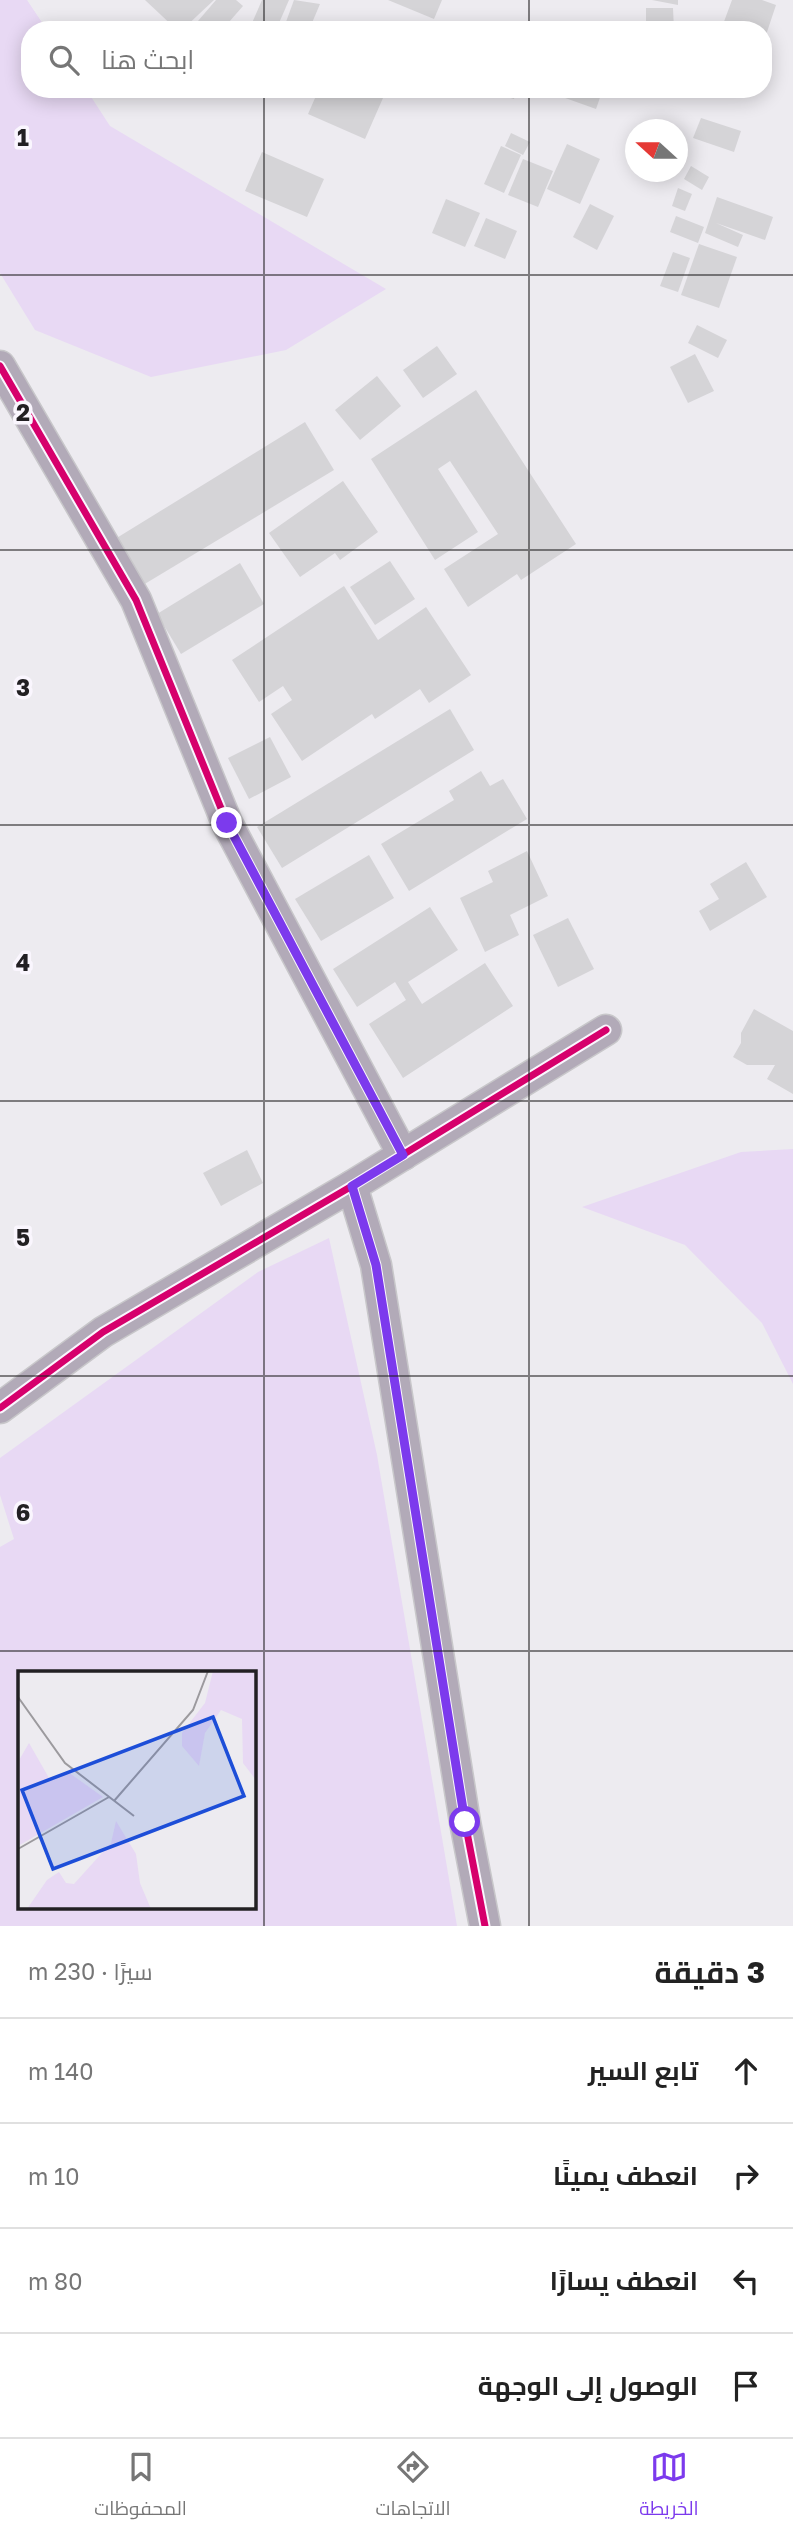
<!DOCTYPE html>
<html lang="ar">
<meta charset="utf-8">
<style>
body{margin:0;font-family:"Golos Text",Cairo,sans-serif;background:#f6f6f6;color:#222;direction:rtl}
.compass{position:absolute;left:625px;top:119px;width:63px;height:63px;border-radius:50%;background:#fff;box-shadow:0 4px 18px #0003;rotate:291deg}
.stop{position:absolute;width:21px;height:21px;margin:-16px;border:5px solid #7c3aed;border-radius:50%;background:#fff}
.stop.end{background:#7c3aed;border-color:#fff;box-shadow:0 2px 7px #0008}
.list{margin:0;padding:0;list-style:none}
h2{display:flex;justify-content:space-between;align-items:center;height:91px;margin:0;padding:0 28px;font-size:30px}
h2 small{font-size:23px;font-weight:400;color:#767676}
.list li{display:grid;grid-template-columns:46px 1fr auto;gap:21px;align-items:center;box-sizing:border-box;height:105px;padding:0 28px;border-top:2px solid #e0e0e0}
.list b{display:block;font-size:26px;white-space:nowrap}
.list em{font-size:23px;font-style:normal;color:#767676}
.icon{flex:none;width:38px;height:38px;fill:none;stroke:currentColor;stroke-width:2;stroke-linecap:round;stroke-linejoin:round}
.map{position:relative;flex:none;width:793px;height:1926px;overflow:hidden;direction:ltr}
.search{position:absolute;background:#fff;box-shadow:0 4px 18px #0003;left:21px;right:21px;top:21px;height:77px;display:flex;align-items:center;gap:18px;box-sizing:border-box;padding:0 24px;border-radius:28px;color:#767676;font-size:26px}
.sheet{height:511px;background:#fff}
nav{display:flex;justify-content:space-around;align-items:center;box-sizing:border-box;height:98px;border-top:2px solid #e0e0e0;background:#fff;font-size:19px;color:#767676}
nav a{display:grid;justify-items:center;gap:4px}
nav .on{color:#7c3aed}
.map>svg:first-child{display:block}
.green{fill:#e8d9f4;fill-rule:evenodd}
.building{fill:#d5d4d7}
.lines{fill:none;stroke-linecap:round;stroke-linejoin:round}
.minor-casing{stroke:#c8c7ca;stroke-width:33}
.minor{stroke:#b2aab8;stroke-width:30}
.cycleway-casing{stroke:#faf6fe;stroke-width:11}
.cycleway{stroke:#d6006c;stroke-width:7}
.route{stroke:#7c3aed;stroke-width:9}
.grid{fill:none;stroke:#222023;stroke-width:2;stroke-opacity:0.55}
.inset-road{fill:none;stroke:#9c9a9e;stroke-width:2}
.view{fill:#1d4ed8;fill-opacity:0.15;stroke:#1d4ed8;stroke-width:3.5}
.inset-edge{fill:none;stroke:#222023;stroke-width:3.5}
.grid-label{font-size:23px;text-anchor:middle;font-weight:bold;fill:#222023;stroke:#faf6fe;stroke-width:7;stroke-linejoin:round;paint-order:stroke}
</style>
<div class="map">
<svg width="793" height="1926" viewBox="0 0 793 1926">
<rect width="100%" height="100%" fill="#edebf0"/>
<g class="green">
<polygon points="0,0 27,0 47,30 30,30 30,89 86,89 110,126 386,289 286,350 151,377 35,330 0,273"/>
<polygon points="793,1149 793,1384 762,1323 685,1245 582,1207 741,1152"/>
<path d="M329 1238 377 1455 457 1926H0V1547L14 1539 0 1495V1458L258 1272ZM254 1672V1907H19V1672Z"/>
</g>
<g class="building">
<polygon points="145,0 214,0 182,30 177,30"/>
<polygon points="216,0 236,0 243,6 222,30 208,30 198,21"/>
<polygon points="262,0 289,0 276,30 249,30"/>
<polygon points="294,0 320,4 309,30 283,30"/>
<polygon points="388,0 442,0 434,19"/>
<polygon points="652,0 678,0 678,5"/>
<polygon points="732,0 762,0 776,5 764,41 763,30 722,27"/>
<polygon points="646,8 673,8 674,30 646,30"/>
<polygon points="319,89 329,89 347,97 351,89 364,89 383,98 365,139 308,114"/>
<polygon points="479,89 516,89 514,99"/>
<polygon points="540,89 603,89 596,109"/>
<polygon points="701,118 741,131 734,152 693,138"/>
<polygon points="511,133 530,142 523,155 505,146"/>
<polygon points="567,144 600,159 580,204 547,189"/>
<polygon points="501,146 521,155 504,193 484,184"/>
<polygon points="262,152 324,179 307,217 245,191"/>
<polygon points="523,159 553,171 538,207 508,195"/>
<polygon points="691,166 709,177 702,190 684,179"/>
<polygon points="678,188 692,194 685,211 672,206"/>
<polygon points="717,197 773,217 765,240 716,223 743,235 738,247 705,233"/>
<polygon points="446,199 480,213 465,247 432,233"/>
<polygon points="590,204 614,216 597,250 573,237"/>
<polygon points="676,216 704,227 698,243 670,232"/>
<polygon points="486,218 517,231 505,259 474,246"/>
<polygon points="699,244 737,257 719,308 681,295"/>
<polygon points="673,252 690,258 678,292 660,286"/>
<polygon points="697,325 727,340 718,358 688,343"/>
<polygon points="437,346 457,374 423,398 403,370"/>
<polygon points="695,354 714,391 688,403 670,367"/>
<polygon points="377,376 401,406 360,440 335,410"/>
<polygon points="476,390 576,544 521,580 517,574 468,607 444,569 498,534 450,461 438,469 478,532 435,560 371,459"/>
<polygon points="305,422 334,470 143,585 115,539"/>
<polygon points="343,481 378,532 340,560 335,553 300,577 269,533"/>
<polygon points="390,561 415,599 375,625 350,587"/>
<polygon points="240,563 264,604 181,654 157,614"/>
<polygon points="344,586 378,640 426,607 471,675 429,703 420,689 375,719 372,714 302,761 271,714 292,700 283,686 259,702 232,660"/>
<polygon points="450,709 474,750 282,868 257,827"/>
<polygon points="270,737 291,777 249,799 228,758"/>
<polygon points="481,771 490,786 503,779 527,819 409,891 381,844 454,800 449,791"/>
<polygon points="527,851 548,896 510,915 519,935 485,952 460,898 493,882 488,871"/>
<polygon points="369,855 394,898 321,941 295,899"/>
<polygon points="746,862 767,897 710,931 699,911 719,899 710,884"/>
<polygon points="430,907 458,950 408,982 422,1004 485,963 513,1006 403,1078 369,1024 406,1000 395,982 357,1007 333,969"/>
<polygon points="568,918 594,969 558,987 533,935"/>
<polygon points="754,1009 793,1031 793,1094 767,1079 775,1065 747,1065 733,1057 741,1043 741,1033"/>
<polygon points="247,1150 263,1183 221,1206 203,1173"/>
</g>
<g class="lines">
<defs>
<g id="minor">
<polyline points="0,366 136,600 227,823 403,1155"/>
<polyline points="352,1186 376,1265 465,1822 485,1926"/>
<polyline points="0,1408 103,1332 352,1186 606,1030"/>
</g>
</defs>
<use href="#minor" class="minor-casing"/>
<use href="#minor" class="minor"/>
<defs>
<g id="cycleway">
<polyline points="0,366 136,600 227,823 403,1155"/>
<polyline points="352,1186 376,1265 465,1822 485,1926"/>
<polyline points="0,1408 103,1332 352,1186 606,1030"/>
</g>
</defs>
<use href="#cycleway" class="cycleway-casing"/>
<use href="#cycleway" class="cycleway"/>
</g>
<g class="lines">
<polyline class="route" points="227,823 403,1155 352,1186 376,1265 465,1822"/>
</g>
<path class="grid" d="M264 0V30M529 0V30M264 89V1926M529 89V1926M0 275H793M0 550H793M0 825H793M0 1101H793M0 1376H793M0 1651H793"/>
<g transform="translate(18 1671)">
<rect width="238" height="238" fill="#edebf0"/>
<path d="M195 0H238V109L225 92 224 48 203 39 187 62 181 95 164 75V62L187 32ZM11 72 31 107 50 101 85 126 0 175V91ZM98 150 118 183 122 212 133 238H9L29 209 41 201 48 212 56 213 93 172Z" fill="#e8d9f4"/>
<path class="inset-road" d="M0 26 47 92 116 145M96 130 175 39 190 0M0 178 91 126"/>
<path class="view" d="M195 46 226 125 35 198 4 119Z"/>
<rect width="238" height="238" class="inset-edge"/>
</g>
<g class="grid-label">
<text x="23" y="146">1</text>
<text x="23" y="421">2</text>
<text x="23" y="696">3</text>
<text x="23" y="971">4</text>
<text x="23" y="1246">5</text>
<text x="23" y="1521">6</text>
</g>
</svg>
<svg class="compass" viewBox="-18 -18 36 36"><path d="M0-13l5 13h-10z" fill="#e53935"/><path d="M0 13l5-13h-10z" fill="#767676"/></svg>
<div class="stop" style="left:465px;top:1822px"></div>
<div class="stop end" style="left:227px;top:823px"></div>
<div class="search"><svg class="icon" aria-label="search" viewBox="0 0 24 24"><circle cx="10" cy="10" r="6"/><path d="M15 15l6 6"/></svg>ابحث هنا</div>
</div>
<section class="sheet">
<h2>3 دقيقة<small>سيرًا · 230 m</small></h2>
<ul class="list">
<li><svg class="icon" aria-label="ahead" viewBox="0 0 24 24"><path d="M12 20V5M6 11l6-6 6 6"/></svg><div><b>تابع السير</b></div><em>140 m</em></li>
<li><svg class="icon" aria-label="right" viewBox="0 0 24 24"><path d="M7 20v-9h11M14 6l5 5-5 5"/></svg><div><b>انعطف يمينًا</b></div><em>10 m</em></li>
<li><svg class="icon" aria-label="left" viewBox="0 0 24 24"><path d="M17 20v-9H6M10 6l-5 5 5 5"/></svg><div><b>انعطف يسارًا</b></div><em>80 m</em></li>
<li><svg class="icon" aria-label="arrive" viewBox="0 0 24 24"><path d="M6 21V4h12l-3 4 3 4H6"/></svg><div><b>الوصول إلى الوجهة</b></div></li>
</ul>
</section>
<nav>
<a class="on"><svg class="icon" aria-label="map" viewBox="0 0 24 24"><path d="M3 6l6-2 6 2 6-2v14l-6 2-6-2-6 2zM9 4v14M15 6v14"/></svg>الخريطة</a>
<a><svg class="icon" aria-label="directions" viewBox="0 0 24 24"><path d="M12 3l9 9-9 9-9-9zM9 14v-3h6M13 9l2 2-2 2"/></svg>الاتجاهات</a>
<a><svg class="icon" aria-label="saved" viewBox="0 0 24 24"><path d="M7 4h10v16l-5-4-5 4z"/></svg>المحفوظات</a>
</nav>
